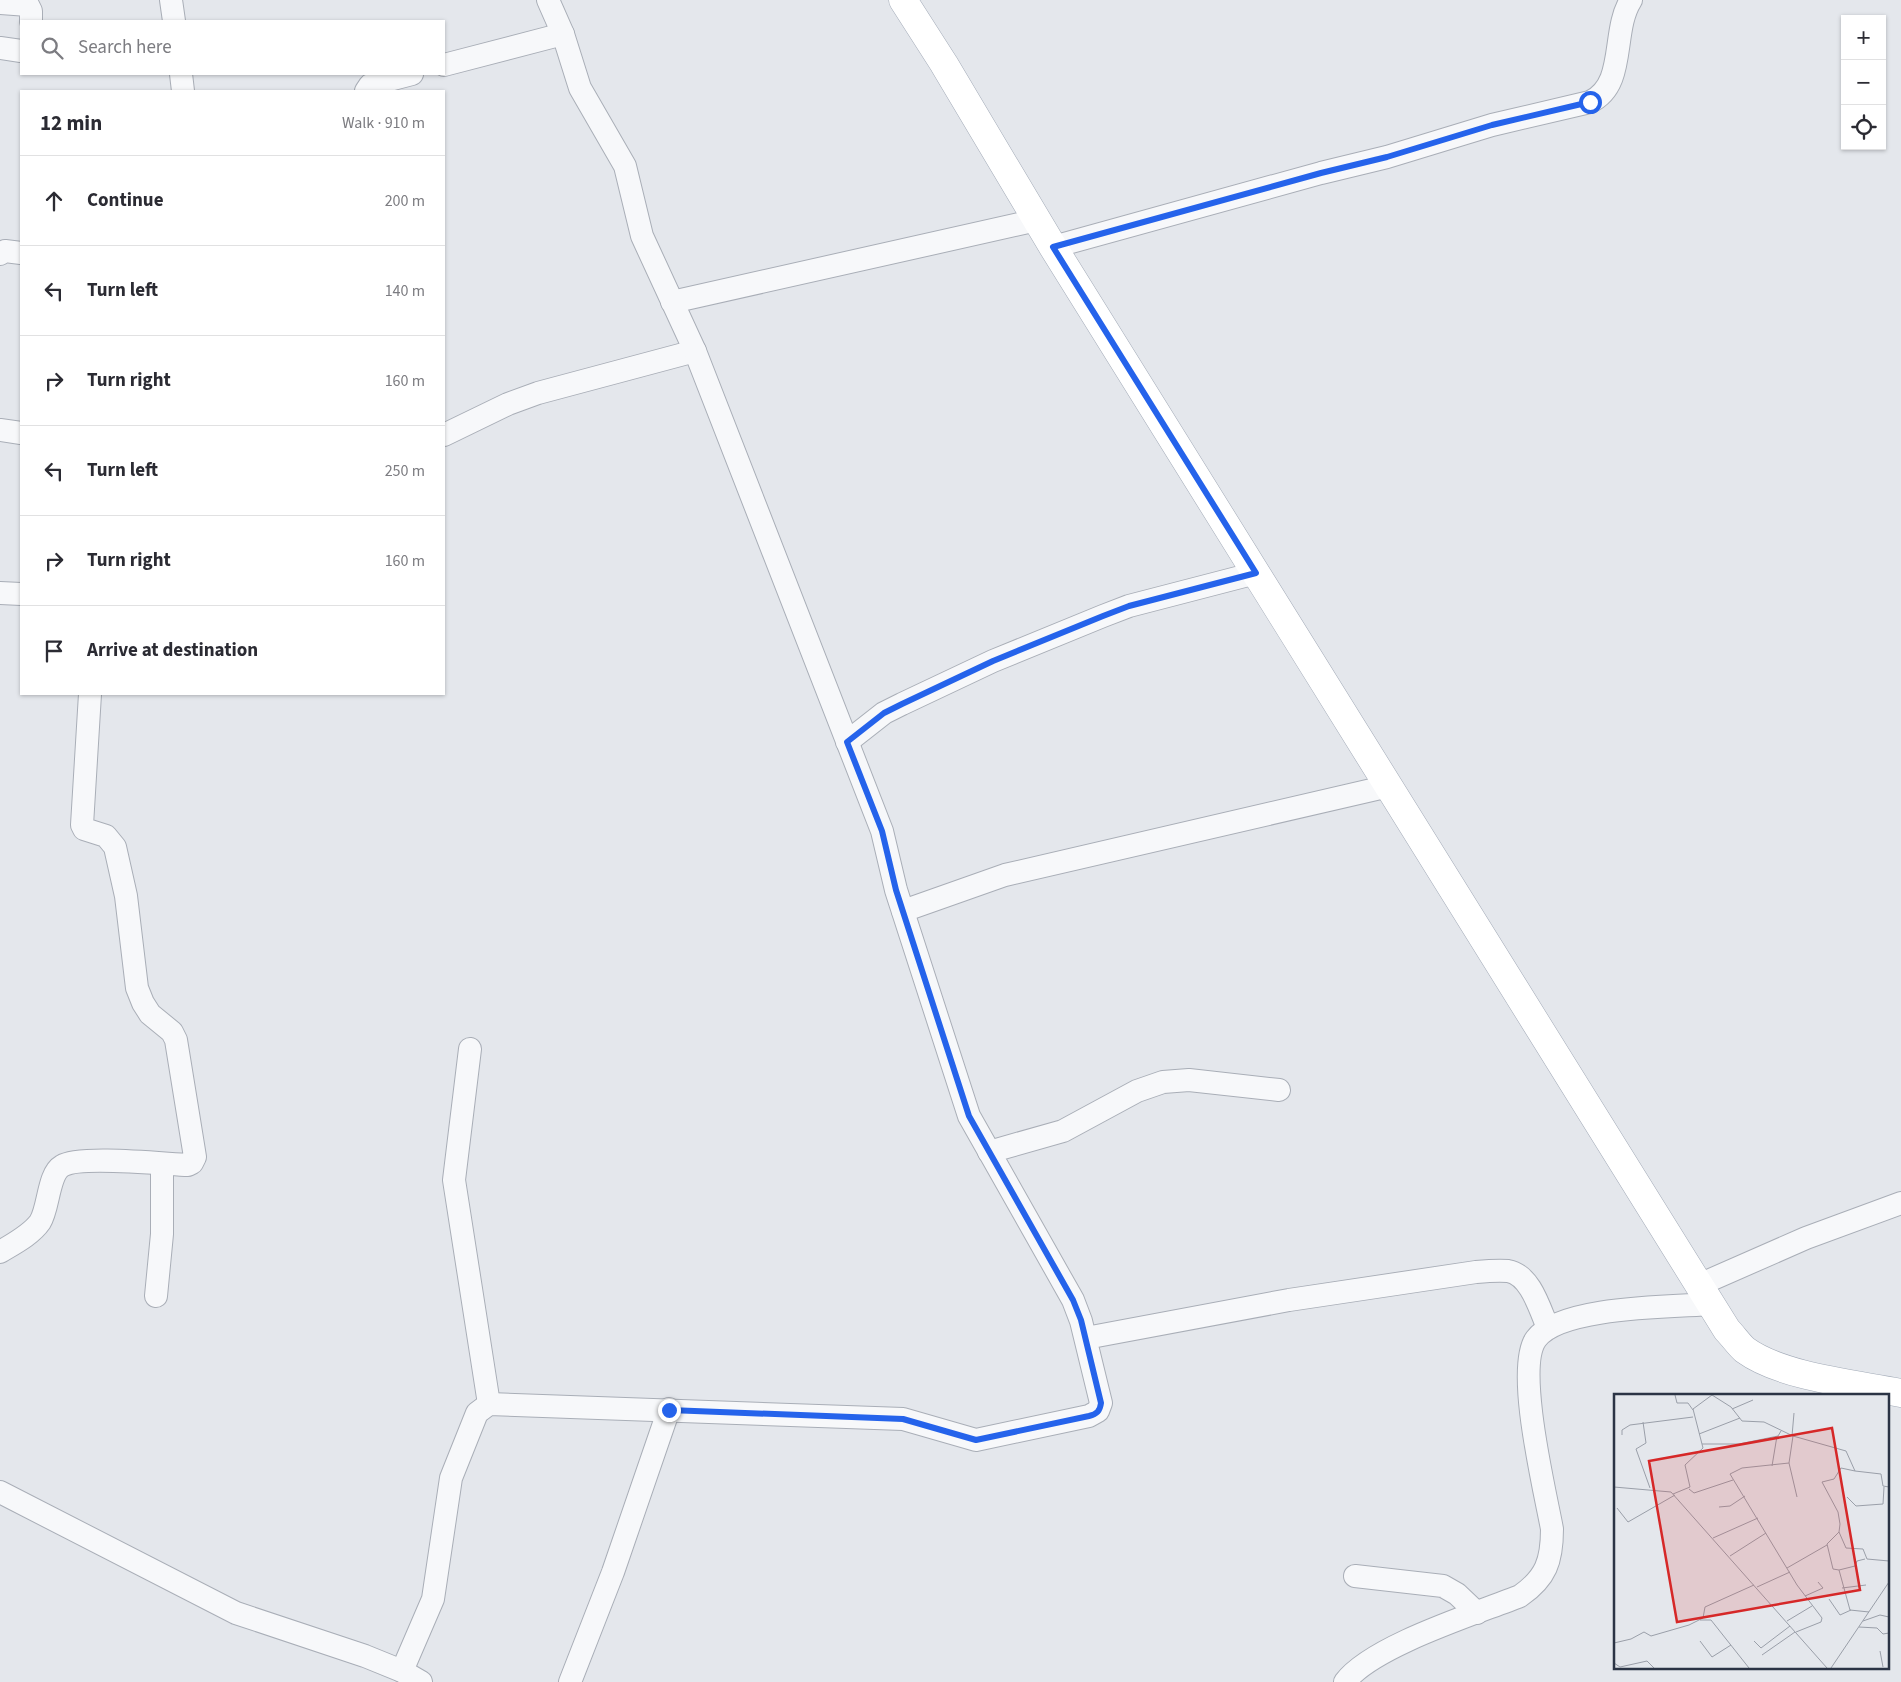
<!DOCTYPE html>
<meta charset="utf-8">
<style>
body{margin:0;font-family:"Source Sans 3",sans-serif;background:#f7f7f7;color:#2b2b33}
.controls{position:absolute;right:15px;top:15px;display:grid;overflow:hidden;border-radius:0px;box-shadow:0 1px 4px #0004}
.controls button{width:45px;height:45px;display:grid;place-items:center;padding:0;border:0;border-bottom:1px solid #e1e1e2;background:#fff;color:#2b2b33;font:25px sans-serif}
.stop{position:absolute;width:15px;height:15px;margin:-11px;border:4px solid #2563eb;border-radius:50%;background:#fff}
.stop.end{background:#2563eb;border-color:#fff;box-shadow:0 1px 5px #0008}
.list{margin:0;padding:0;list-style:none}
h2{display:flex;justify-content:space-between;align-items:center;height:65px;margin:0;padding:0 20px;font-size:21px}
h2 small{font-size:16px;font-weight:400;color:#7c7c81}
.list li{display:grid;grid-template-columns:32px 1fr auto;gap:15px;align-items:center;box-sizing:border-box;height:90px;padding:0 20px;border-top:1px solid #e1e1e2}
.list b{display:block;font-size:19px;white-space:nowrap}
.list em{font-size:16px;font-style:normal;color:#7c7c81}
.icon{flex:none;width:28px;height:28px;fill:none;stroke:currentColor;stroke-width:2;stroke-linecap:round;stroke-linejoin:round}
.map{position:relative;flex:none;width:1901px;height:1682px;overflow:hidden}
.search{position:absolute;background:#fff;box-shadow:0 1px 4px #0004;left:20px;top:20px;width:425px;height:55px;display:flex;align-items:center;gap:12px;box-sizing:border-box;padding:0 18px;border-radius:0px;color:#7c7c81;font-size:19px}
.panel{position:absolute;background:#fff;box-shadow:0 1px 4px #0004;left:20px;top:90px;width:425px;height:605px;border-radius:0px}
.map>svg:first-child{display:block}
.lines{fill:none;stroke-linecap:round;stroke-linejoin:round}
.minor-casing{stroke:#a9aeb7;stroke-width:24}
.major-casing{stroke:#a3abb8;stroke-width:29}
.minor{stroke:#f7f8fa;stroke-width:22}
.major{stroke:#fff;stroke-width:28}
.route{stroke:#2563eb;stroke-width:6}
.inset-road{fill:none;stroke:#9a9fa9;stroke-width:1}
.view{fill:#d62828;fill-opacity:0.15;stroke:#d62828;stroke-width:2.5}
.inset-edge{fill:none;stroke:#2b3445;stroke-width:2.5}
</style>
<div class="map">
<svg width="1901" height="1682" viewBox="0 0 1901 1682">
<rect width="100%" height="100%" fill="#e4e7ec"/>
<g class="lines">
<defs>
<g id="minor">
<polyline points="171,0 174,21"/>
<polyline points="0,3 28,5 31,11 31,21"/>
<polyline points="0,48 21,51"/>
<polyline points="444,65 563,34"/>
<polyline points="181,74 183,91"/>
<polyline points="366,91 370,85 412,74"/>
<path d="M1053 247 1321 173 1387 157 1492 125 1590 102C1627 85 1611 31 1631 0"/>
<polyline points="0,254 5,251 21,253"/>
<polyline points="672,302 1037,220"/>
<polyline points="0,430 21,433"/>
<polyline points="444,435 508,404 538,393 695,351"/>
<polyline points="0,593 21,594"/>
<polyline points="847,742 884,713 902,704 993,661 1103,616 1129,606 1256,573"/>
<polyline points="903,911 1005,875 1389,786"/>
<polyline points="470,1049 454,1180 489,1404"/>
<polyline points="989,1152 1063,1131 1137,1091 1163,1082 1189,1080 1279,1090"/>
<path d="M0 1252C13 1244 31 1235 40 1222 49 1208 48 1174 62 1166 79 1155 164 1164 188 1165L192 1163 195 1157 176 1040 172 1032 150 1014 143 1003 137 988 126 896 115 847 106 836 84 829 82 825 90 694"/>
<polyline points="1699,1285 1806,1238 1901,1203"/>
<polyline points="156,1296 162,1234 162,1164"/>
<path d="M1086 1338 1289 1300 1476 1272C1487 1271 1498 1270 1508 1271 1531 1275 1540 1310 1548 1328"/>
<polyline points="0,1492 236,1613 365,1656 402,1671 421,1682"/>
<polyline points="1355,1576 1443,1586 1457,1594 1477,1613"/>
<polyline points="402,1671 433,1599 451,1478 477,1413 489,1404 903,1419 976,1440 1089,1416 1098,1411 1101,1403 1081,1321 1073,1300 969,1116 896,890 882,831 695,351 642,236 625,166 580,88 563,34 548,0"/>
<polyline points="570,1682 613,1572 669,1409"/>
<path d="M1345 1682C1372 1646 1475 1614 1520 1596 1546 1578 1552 1561 1552 1529 1545 1491 1515 1368 1536 1339 1560 1306 1672 1307 1712 1304"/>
</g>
<path id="major" d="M903 0 944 64 1053 247 1727 1330C1733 1336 1739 1345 1745 1350 1782 1377 1856 1384 1901 1393"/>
</defs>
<use href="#minor" class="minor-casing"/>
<use href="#major" class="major-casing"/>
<use href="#minor" class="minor"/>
<use href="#major" class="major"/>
</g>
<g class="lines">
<path class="route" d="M669 1410 903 1419 976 1440 1089 1416C1097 1414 1100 1411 1101 1403L1081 1320 1073 1300 969 1116 896 890 882 831 847 742 884 713 902 704 993 661 1103 616 1129 606 1256 573 1053 247 1321 173 1387 157 1492 125 1590 102"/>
</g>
<g transform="translate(1614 1394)">
<rect width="275" height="275" fill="#e4e7ec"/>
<path class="inset-road" d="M61 1 63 9H74L79 16M98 1 117 13 128 27 150 28 179 42 232 57 241 77 267 80 269 92 275 93M118 15 139 6M29 28 32 49 22 55 36 94M85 40 126 24M8 41V36L16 31 79 23M178 42 180 19M179 42 175 69 128 74 116 80 183 191 208 224 207 228 182 238M88 50H125L164 42 167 37M175 69 183 103M158 72 163 42M241 77 227 74 220 85 208 88 224 118 226 130 225 138 213 150 219 175 225 176 236 216 255 218M0 93 57 98 213 274M75 95 80 99 119 86M59 100 76 93 71 71 89 54 79 15 98 1M233 103 242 112 269 110 270 93M105 113 116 112 131 102M3 114 14 128 61 101M225 138 232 154 249 155 253 165 275 167M99 144 144 124M116 162 152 139M173 174 213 151M225 176 241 172 243 167 251 165M143 193 176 178M228 194 252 191M191 202 209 194 204 188M215 205 226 221 237 216M86 226H97L135 274M173 227 198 212M249 227 266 221 275 223M245 233 263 234 269 240 275 239M86 247 98 263 117 251M140 247 147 254 176 232M0 249 17 245 30 238 37 242 75 231 89 224 91 213 140 191M266 257 269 273M148 261 181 238M0 269 6 273 33 267 40 274M217 274 275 188"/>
<path class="view" d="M218 34 246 196 63 228 35 67Z"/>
<rect width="275" height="275" class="inset-edge"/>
</g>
</svg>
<div class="controls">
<button>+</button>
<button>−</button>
<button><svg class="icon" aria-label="locate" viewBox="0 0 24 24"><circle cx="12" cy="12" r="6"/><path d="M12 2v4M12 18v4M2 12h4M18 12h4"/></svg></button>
</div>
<div class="stop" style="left:1590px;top:102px"></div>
<div class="stop end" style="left:669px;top:1410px"></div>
<div class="search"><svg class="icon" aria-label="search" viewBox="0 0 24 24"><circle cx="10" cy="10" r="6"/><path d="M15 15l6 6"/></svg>Search here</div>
<section class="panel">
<h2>12 min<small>Walk · 910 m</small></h2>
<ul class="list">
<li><svg class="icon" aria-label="ahead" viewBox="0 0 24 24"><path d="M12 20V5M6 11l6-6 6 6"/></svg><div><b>Continue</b></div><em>200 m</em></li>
<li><svg class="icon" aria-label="left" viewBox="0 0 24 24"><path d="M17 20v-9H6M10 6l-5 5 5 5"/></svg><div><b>Turn left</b></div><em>140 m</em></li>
<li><svg class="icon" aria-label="right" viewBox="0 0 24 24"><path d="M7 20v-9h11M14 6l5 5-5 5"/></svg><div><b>Turn right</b></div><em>160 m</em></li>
<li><svg class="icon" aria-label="left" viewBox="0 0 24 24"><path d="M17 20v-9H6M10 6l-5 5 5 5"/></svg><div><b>Turn left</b></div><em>250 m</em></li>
<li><svg class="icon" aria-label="right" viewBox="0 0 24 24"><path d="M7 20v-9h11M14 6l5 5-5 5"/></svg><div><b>Turn right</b></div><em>160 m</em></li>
<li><svg class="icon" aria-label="arrive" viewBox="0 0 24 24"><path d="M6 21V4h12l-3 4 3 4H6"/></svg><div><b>Arrive at destination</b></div></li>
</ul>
</section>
</div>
